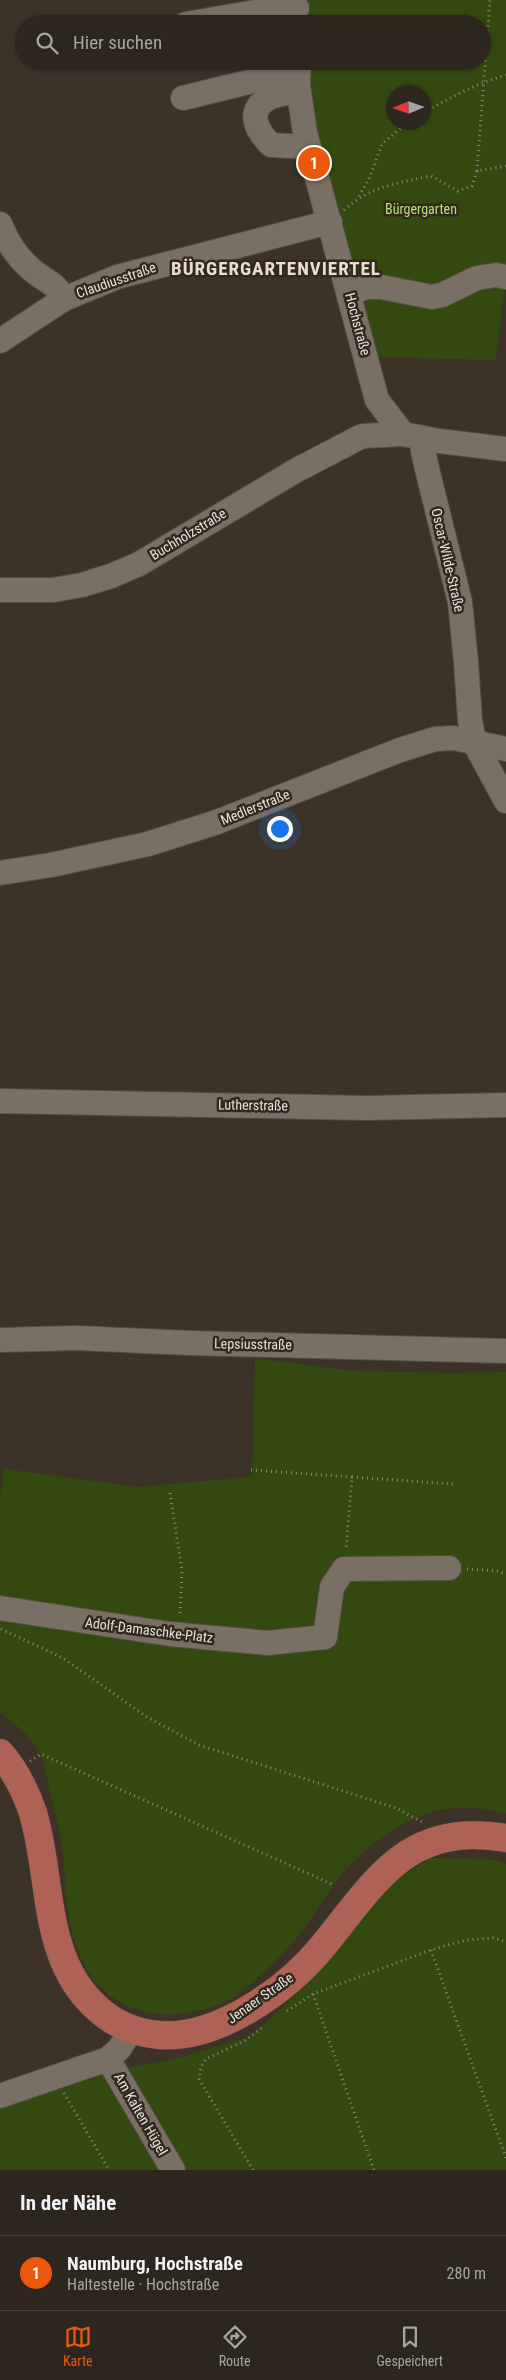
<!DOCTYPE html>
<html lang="de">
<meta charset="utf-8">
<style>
body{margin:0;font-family:"Roboto Condensed",sans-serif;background:#39322b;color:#f1f3f6}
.compass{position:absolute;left:386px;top:85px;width:45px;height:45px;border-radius:50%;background:#2d261e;box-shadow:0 1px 4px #0004;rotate:268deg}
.you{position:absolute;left:279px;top:828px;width:18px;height:18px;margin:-12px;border:4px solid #fff;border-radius:50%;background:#1a73e8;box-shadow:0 0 0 8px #1a73e833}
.badge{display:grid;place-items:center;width:32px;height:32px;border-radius:50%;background:#ea580c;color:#fff;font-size:16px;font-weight:700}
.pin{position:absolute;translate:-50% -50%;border:2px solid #fff;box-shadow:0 1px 5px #0006}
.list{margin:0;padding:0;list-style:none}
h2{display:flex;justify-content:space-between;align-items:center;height:65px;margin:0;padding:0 20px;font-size:21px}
h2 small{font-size:16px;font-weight:400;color:#a7a5a4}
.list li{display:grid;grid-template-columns:32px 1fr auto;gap:15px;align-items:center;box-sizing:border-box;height:75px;padding:0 20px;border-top:1px solid #48433c}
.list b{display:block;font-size:19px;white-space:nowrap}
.list p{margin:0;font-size:16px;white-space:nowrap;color:#a7a5a4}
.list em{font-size:16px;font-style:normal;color:#a7a5a4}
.icon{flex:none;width:28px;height:28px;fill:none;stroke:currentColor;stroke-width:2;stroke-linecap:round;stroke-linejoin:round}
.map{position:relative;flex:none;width:506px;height:2170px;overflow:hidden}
.search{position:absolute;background:#2d261e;box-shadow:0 1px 4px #0004;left:15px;right:15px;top:15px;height:55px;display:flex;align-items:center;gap:12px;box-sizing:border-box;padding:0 18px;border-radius:28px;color:#a7a5a4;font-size:19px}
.sheet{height:140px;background:#2d261e}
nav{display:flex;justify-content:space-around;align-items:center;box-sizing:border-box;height:70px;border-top:1px solid #48433c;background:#2d261e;font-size:14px;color:#a7a5a4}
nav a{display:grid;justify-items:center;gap:2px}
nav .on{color:#ea580c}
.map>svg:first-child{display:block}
.green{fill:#344910;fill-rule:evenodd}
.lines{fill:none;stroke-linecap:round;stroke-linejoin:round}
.minor-casing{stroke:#554e45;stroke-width:26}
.major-casing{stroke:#554e45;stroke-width:29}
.path{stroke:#908880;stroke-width:3;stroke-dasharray:1 4;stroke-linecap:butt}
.minor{stroke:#7a6f64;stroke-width:24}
.major{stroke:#ae6255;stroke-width:28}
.labels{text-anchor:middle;stroke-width:5;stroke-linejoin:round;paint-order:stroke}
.park-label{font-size:14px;fill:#b3e16f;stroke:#31281e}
.street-label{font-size:14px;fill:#e7e1db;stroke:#31281e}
.district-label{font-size:19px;font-weight:bold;letter-spacing:1px;fill:#eaddd0;stroke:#31281e}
</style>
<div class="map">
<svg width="506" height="2170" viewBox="0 0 506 2170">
<rect width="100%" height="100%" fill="#3c3228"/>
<g class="green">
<path d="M307 0H506V275L496 360 375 357 303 81 304 61H482V24H306ZM394 92H424V122H394Z"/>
<path d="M255 1358 353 1371 454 1373 506 1372V1813C490 1810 475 1807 458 1808 410 1809 360 1849 333 1886 321 1903 311 1920 299 1935 280 1958 259 1979 235 1996 218 2009 180 2016 158 2014 93 2006 73 1956 66 1897 64 1880 65 1862 62 1845 59 1825 53 1806 49 1786 46 1776 45 1764 41 1755 35 1740 13 1722 0 1712V1497L4 1469 138 1487 252 1477Z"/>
<polygon points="431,1858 497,1860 506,1864 506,2170 0,2170 0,2108 115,2070 172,2060 251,2036 311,1981 384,1887"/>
</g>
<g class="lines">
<defs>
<g id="minor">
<polyline points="186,24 285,7 297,8"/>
<polyline points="299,61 298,85 305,133 377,400 403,434"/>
<path d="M298 91C289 93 275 94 267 99 246 112 257 131 271 145L309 147"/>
<polyline points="183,98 298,70"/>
<path d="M0 224C8 243 16 256 32 270 46 282 54 281 64 299"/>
<polyline points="349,293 367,287 381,287 432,297 442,295 477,278 496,275 506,277"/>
<polyline points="0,341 64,299 117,277 330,222"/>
<polyline points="422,438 423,451 428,473 460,602 466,662 470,720 474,742 506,801"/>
<polyline points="0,590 53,590 82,585 111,576 139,564 295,471 362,436 403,434 439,441 506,449"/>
<polyline points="0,873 51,865 148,844 217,822 400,750 435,739 454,738 506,749"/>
<polyline points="0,1101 366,1108 506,1105"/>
<polyline points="0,1340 77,1338 190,1343 506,1351"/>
<polyline points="0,1608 170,1634 268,1643 325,1637 332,1587 344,1569 449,1568"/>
<polyline points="108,2059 173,2170"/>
<polyline points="0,2096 108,2059 119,2049 132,2029"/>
</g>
<path id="major" d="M0 1753C15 1770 26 1792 33 1813 53 1880 41 1960 99 2010 116 2025 137 2033 159 2035 217 2040 287 1990 323 1946 376 1881 407 1821 506 1838"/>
</defs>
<use href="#minor" class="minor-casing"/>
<use href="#major" class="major-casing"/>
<g class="path">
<path d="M424 113C450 97 476 84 506 75"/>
<polyline points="477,171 490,0"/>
<polyline points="359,196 369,179 382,144 408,122"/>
<path d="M344 210C371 186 397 183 431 176L458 191 472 186 477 171 506 166"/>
<polyline points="251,1470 352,1477 346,1550"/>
<polyline points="352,1477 453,1484"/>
<polyline points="170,1493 182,1570 180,1616"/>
<polyline points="467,1569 498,1571 506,1574"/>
<polyline points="1,1629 63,1658 147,1717 199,1745 396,1808 424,1823"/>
<polyline points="30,1761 41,1754 334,1885"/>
<polyline points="431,1950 506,2158"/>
<polyline points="313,1994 374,2170"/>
<polyline points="287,2011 313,1994 431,1950 466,1940 493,1938 506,1942"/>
<polyline points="64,2093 109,2170"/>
<polyline points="253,2170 199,2079 201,2067 206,2059 244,2041 263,2027"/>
</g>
<use href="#minor" class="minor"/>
<use href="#major" class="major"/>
</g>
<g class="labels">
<g class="park-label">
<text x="421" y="214">Bürgergarten</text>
</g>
<g class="street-label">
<text transform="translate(116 280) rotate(-19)" y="5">Claudiusstraße</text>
<text transform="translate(358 324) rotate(75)" y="5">Hochstraße</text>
<text transform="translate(188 534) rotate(-31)" y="5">Buchholzstraße</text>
<text transform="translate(448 560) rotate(77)" y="5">Oscar-Wilde-Straße</text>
<text transform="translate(255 807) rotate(-22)" y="5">Medlerstraße</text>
<text transform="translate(253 1105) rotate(1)" y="5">Lutherstraße</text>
<text transform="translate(253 1344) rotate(1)" y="5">Lepsiusstraße</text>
<text transform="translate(149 1630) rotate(7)" y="5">Adolf-Damaschke-Platz</text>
<text transform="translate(260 1998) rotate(-35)" y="5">Jenaer Straße</text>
<text transform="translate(141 2114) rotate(60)" y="5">Am Kalten Hügel</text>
</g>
<g class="district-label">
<text x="276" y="275">BÜRGERGARTENVIERTEL</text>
</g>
</g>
</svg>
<svg class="compass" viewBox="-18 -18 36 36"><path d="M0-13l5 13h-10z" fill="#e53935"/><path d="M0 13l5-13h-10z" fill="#a7a5a4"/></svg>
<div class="you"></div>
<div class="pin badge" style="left:314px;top:163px">1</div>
<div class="search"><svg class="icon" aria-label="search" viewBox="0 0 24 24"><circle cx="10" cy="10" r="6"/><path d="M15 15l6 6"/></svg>Hier suchen</div>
</div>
<section class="sheet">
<h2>In der Nähe<small></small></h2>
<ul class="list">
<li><span class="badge">1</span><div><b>Naumburg, Hochstraße</b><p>Haltestelle · Hochstraße</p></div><em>280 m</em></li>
</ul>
</section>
<nav>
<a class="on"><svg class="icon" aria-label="map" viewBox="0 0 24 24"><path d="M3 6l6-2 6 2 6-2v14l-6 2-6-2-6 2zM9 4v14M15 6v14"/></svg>Karte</a>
<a><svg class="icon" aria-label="directions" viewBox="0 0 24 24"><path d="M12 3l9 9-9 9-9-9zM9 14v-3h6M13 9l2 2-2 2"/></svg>Route</a>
<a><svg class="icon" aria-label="saved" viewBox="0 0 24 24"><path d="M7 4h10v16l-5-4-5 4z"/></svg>Gespeichert</a>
</nav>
